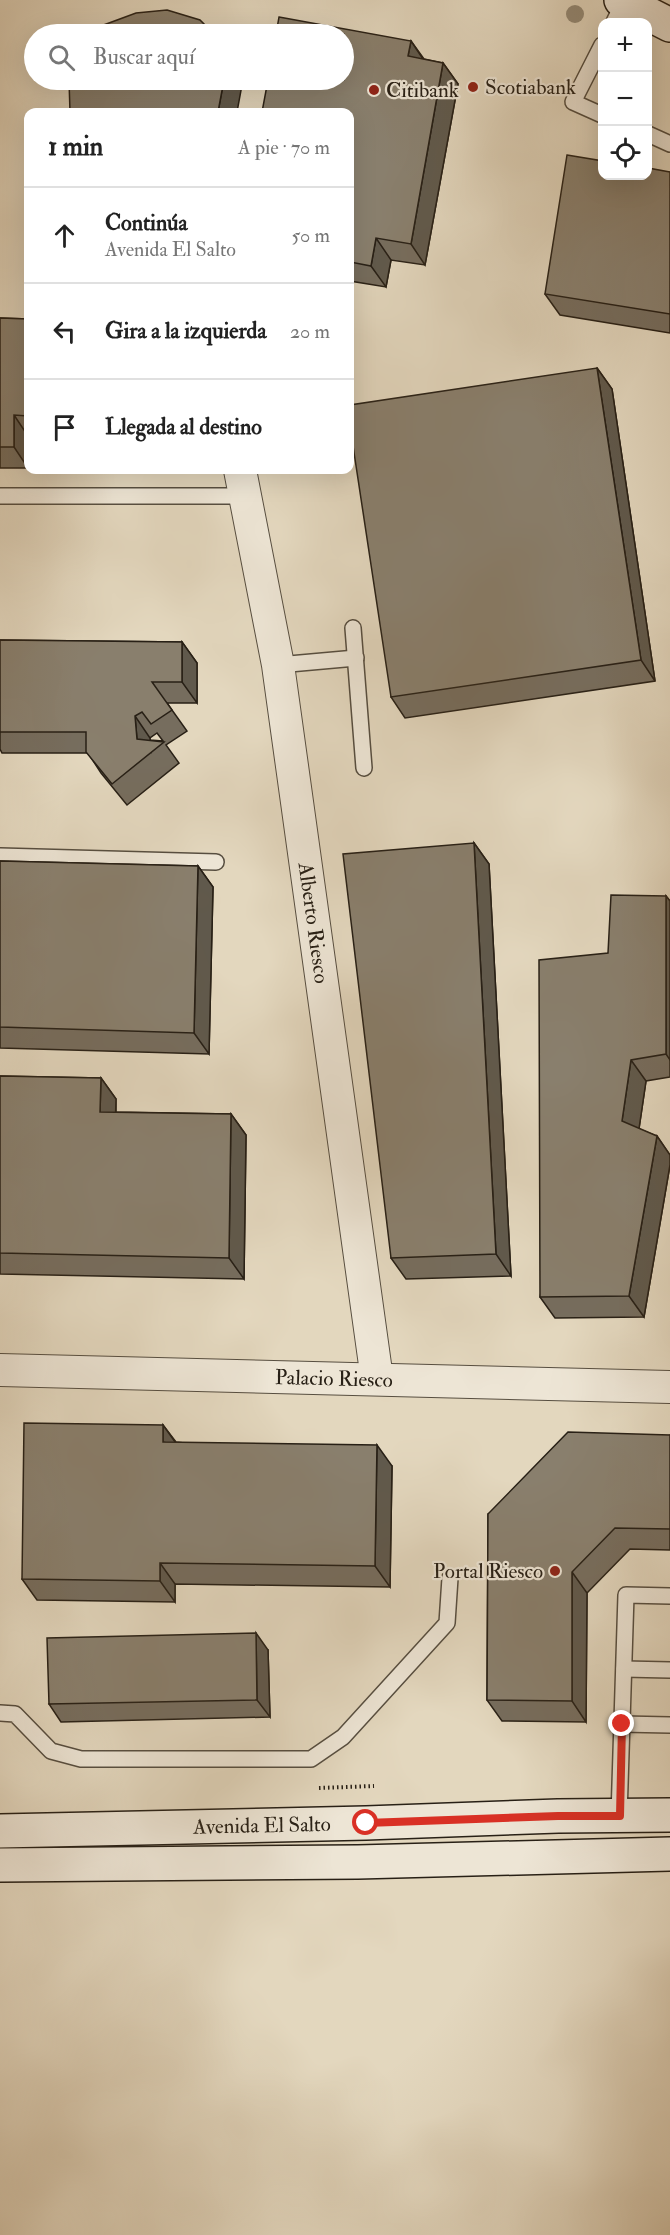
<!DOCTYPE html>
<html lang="es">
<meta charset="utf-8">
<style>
body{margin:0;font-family:"IM FELL Double Pica",serif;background:#f6f6f6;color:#222}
.controls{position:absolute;right:18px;top:18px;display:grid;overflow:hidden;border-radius:12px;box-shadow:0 6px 24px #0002}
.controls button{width:54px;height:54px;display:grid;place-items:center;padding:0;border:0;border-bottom:2px solid #e0e0e0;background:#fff;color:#222;font:30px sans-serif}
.stop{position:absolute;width:18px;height:18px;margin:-14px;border:4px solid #d93025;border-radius:50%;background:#fff}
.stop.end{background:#d93025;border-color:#fff;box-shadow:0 2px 6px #0008}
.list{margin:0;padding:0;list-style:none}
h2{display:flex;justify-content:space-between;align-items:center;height:78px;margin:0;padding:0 24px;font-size:26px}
h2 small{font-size:20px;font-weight:400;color:#767676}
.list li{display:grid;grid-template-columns:39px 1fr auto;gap:18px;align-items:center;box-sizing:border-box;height:96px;padding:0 24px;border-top:2px solid #e0e0e0}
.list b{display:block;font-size:22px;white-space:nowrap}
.list p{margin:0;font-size:20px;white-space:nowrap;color:#767676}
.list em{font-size:20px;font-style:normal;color:#767676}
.icon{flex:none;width:33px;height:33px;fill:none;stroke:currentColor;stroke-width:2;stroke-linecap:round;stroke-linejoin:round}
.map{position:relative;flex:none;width:670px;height:2235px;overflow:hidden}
.search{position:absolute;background:#fff;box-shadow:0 6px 24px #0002;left:24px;top:24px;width:330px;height:66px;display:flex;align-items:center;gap:15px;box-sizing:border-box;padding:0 21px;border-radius:33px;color:#767676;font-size:22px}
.panel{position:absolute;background:#fff;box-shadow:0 6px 24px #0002;left:24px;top:108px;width:330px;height:366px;border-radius:12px}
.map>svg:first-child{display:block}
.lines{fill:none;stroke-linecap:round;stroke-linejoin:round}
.lane-casing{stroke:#574e40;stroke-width:18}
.street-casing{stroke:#574e40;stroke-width:34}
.secondary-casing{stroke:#282016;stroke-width:36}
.path{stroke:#282016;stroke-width:4;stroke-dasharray:1.5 3;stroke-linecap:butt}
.lane{stroke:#ede5d5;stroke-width:15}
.street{stroke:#ede5d5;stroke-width:32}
.secondary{stroke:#ede5d5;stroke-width:33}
.tree{fill:#958c79}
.wall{fill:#766d5e;stroke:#282016;stroke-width:1.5;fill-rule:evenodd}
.shaded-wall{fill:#60594c;stroke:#282016;stroke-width:1.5}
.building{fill:#897f6d;stroke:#282016;stroke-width:1.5}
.route{stroke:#d93025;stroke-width:8}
.poi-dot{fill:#8f2418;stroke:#ede5d5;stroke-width:2}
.labels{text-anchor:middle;stroke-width:4.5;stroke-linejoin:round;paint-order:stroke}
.poi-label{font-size:21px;fill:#282016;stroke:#ede5d5;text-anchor:start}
.street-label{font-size:21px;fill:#282016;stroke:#ede5d5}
</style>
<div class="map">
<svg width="670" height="2235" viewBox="0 0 670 2235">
<rect width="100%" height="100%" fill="#e3d7be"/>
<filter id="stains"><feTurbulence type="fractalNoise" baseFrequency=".00333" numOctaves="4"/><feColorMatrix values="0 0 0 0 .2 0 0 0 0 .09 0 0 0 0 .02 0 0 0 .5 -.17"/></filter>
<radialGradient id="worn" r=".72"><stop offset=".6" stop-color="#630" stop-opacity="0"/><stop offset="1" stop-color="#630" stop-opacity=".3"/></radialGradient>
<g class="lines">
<defs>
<g id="lane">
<polyline points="614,22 624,1"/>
<polyline points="602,45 573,102 602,115"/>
<polyline points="648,134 670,144"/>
<polyline points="0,496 246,496"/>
<polyline points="353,628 364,768"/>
<polyline points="278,665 356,658"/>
<polyline points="0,856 216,862"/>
<polyline points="624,1669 670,1670"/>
<polyline points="0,1713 15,1714 51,1751 81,1759 311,1759 343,1737 447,1623 450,1578"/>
<polyline points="622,1724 670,1725"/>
<polyline points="619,1816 626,1595 670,1596"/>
</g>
<g id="street">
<path id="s1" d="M240 470 278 665 377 1379"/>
<path id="s2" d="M0 1370 670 1387"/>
</g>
<g id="secondary">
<polyline points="621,0 670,25"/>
<path id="s3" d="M0 1831 366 1823 558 1816 670 1815"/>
<polyline points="0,1865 358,1862 670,1854"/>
</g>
</defs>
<use href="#lane" class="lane-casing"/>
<use href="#street" class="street-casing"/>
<use href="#secondary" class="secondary-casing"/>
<polyline class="path" points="319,1788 374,1786"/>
<use href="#lane" class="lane"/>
<use href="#street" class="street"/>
<use href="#secondary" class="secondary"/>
</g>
<circle class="tree" cx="575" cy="14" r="9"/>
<g class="wall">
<polygon points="411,41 424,59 443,63 458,84 425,265 391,260 386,287 350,281 350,112"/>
<polygon points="670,172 670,333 560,315 545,294"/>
<polygon points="0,318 28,319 28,468 0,468"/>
<polygon points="597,368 612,389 655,681 405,718 391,697"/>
<polygon points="97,470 150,470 150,471"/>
<path d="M0 640 182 642 197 663V703H167L187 731 166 745 179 763 127 805 101 773 88 753H2L0 749ZM157 733 163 741 150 740V738Z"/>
<polygon points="474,843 489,864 511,1276 406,1279 391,1258"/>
<polygon points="0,861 198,866 213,887 209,1054 0,1048"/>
<polygon points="666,896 670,901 670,1077 646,1081 639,1129 657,1136 670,1155 670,1165 644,1317 555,1318 540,1297 608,953"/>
<polygon points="0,1076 101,1078 116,1099 116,1112 231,1114 246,1135 244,1279 0,1274"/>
<polygon points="163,1425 176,1442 392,1466 390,1587 175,1584 175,1602 37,1600 22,1579"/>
<polygon points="670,1435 670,1550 630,1549 587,1593 586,1722 502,1721 487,1700 488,1514"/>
<polygon points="268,1650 270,1717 61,1722 49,1704"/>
</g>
<g class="shaded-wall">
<polygon points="411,41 425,62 408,56"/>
<polygon points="443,63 458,84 425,265 411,244"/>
<polygon points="224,80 238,80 242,85 237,112 218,112"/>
<polygon points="376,238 391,260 386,287 371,266"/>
<polygon points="597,368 612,389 655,681 641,660"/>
<polygon points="14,415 28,436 28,468 14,447"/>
<polygon points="182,642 197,663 197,703 182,682"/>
<polygon points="135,716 150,738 151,752 137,739"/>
<polygon points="474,843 489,864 511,1276 496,1254"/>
<polygon points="198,866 213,887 209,1054 194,1033"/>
<polygon points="666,896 670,901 670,1060 666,1054"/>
<polygon points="631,1060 646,1081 637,1142 622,1121"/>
<polygon points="101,1078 116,1099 115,1133 100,1112"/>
<polygon points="231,1114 246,1135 244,1279 229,1258"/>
<polygon points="657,1136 670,1155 670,1165 644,1317 629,1296"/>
<polygon points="163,1425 178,1446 163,1442"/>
<polygon points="377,1445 392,1466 390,1587 375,1566"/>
<polygon points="160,1563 175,1584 175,1602 160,1581"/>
<polygon points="572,1572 587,1593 586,1722 572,1701"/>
<polygon points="256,1633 268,1650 270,1717 257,1700"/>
</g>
<g class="building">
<polygon points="167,10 200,20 214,34 95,34 101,26 136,13"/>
<polygon points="279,17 411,41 408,56 443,63 411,244 376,238 371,266 350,262 350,112 262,112 268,80 344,80 344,34 276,34"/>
<polygon points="69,80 224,80 218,112 70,112"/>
<polygon points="567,155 603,161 603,176 648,176 648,168 670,172 670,314 545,294"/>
<polygon points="0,318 28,319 28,416 14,415 14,447 0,447"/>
<polygon points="597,368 641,660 391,697 350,426 350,405"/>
<polygon points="0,640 182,642 182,682 152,682 172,710 151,724 142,712 135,716 137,739 164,742 112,784 86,752 86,732 0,732"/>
<polygon points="474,843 496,1254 391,1258 343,854"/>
<polygon points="0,861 198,866 194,1033 0,1027"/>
<polygon points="611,895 666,896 666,1054 631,1060 622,1121 657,1136 629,1296 540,1297 539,960 608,953"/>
<polygon points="0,1076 101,1078 100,1112 231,1114 229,1258 0,1253"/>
<polygon points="24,1423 163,1425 163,1442 377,1445 375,1566 160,1563 160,1581 22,1579"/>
<polygon points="568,1432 670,1435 670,1529 615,1528 572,1572 572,1701 487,1700 488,1514"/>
<polygon points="256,1633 257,1700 49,1704 47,1638"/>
</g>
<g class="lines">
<polyline class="route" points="366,1823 558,1816 620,1816 622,1724"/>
</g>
<g class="poi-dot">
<circle cx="473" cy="87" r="6"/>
<circle cx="374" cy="90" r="6"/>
<circle cx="555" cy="1571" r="6"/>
</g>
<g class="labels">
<g class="poi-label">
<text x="485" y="94">Scotiabank</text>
<text x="386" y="97">Citibank</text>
<text x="543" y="1578" text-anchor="end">Portal Riesco</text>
</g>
<g class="street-label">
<text dy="7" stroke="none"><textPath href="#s1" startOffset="459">Alberto Riesco</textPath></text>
<text dy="7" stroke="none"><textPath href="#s2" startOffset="334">Palacio Riesco</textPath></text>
<text dy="7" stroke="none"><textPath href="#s3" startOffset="262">Avenida El Salto</textPath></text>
</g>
</g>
<rect width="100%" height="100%" filter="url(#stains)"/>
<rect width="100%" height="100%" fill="url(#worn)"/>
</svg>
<div class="controls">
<button>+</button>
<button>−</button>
<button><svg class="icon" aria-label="locate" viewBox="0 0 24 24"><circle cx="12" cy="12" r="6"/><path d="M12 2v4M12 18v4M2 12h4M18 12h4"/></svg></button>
</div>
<div class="stop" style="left:366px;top:1823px"></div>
<div class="stop end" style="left:622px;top:1724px"></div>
<div class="search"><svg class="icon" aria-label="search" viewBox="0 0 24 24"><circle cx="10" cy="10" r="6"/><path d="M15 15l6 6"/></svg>Buscar aquí</div>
<section class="panel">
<h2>1 min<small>A pie · 70 m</small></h2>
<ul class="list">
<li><svg class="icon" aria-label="ahead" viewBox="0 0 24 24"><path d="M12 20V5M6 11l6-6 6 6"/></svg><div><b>Continúa</b><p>Avenida El Salto</p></div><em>50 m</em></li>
<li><svg class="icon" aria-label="left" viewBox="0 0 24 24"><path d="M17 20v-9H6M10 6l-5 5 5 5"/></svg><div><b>Gira a la izquierda</b></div><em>20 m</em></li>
<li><svg class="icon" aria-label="arrive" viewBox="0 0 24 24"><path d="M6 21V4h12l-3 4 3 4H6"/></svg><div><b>Llegada al destino</b></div></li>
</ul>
</section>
</div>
